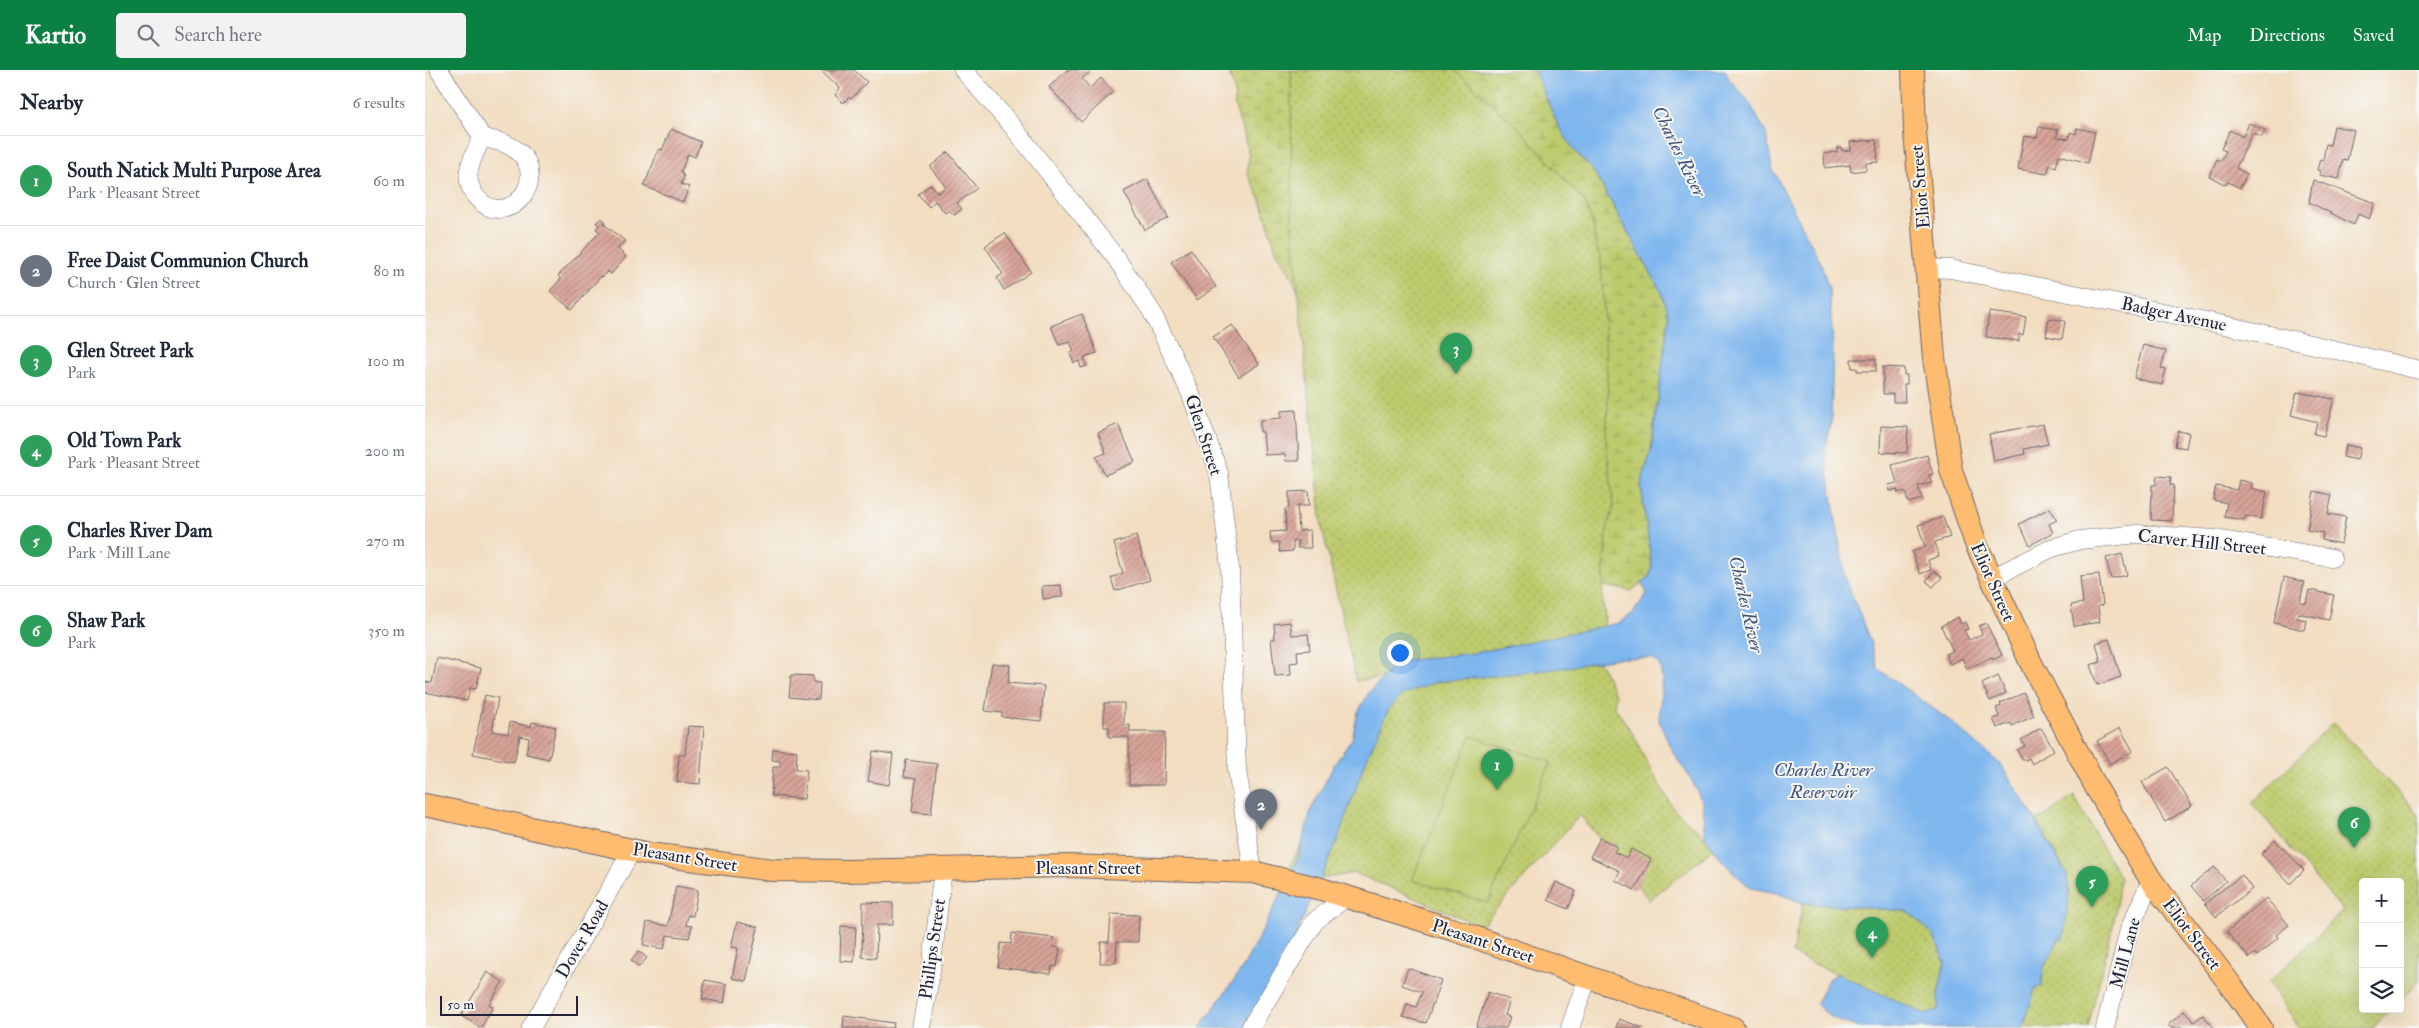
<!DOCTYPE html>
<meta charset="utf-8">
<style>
body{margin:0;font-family:"IM FELL Double Pica",serif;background:#f2f2f3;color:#1f2937}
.controls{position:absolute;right:15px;bottom:15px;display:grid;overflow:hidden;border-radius:5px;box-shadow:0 5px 20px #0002}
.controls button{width:45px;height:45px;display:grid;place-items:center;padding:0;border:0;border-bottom:1px solid #e0e1e3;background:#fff;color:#1f2937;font:25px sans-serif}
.scale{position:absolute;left:15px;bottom:12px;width:138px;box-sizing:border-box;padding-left:5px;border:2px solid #22223b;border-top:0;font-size:14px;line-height:18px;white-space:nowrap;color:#22223b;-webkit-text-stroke:4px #f6f6f2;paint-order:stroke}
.you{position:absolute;left:974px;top:582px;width:18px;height:18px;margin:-12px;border:4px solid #fff;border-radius:50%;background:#1a73e8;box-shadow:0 0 0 8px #1a73e833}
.badge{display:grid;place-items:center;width:32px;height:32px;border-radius:50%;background:#0b8043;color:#fff;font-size:16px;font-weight:700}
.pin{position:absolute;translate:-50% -41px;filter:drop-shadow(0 1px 2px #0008)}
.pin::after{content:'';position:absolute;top:26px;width:18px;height:15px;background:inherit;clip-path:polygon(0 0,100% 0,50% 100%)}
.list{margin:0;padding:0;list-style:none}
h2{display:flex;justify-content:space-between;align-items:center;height:65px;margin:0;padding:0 20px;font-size:21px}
h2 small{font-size:16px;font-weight:400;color:#747a83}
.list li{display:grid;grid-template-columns:32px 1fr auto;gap:15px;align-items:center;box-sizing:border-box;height:90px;padding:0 20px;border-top:1px solid #e0e1e3}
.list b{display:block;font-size:19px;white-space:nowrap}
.list p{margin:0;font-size:16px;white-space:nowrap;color:#747a83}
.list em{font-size:16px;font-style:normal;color:#747a83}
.icon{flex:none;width:28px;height:28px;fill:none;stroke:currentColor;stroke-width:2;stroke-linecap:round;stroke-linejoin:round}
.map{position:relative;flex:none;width:1994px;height:958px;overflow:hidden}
header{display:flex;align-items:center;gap:30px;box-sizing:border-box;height:70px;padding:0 25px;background:#0b8043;color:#fff}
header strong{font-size:24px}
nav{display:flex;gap:28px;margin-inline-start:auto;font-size:18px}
.search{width:350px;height:45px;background:#f2f2f3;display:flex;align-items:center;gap:12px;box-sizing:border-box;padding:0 18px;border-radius:5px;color:#747a83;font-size:19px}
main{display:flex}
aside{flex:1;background:#fff}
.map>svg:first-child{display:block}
.wetland{fill:url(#wetland-marsh);stroke:#707654}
.park{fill:url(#park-dots);stroke:#707654}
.garden{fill:#bdcb6d;stroke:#707654}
.water{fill:#7eb6ee;stroke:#506c94}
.building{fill:url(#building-hatch)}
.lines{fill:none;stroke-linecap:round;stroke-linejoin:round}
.minor-casing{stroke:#6b636a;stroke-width:19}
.major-casing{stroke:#6b636a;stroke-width:24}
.minor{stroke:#fff;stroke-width:18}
.major{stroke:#febc70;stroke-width:22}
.labels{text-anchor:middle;stroke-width:4;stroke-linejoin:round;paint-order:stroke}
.street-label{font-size:18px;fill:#22223b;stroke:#f6f6f2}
.water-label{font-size:19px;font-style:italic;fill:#42567a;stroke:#f6f6f2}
</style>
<header>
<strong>Kartio</strong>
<div class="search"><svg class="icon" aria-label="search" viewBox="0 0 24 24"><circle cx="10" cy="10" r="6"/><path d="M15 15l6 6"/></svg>Search here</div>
<nav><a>Map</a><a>Directions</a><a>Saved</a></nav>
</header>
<main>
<aside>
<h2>Nearby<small>6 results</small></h2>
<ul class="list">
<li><span class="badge" style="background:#2e9e5b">1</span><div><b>South Natick Multi Purpose Area</b><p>Park · Pleasant Street</p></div><em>60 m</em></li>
<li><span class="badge" style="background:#6b7280">2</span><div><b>Free Daist Communion Church</b><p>Church · Glen Street</p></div><em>80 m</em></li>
<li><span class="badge" style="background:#2e9e5b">3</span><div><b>Glen Street Park</b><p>Park</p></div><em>100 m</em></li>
<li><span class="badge" style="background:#2e9e5b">4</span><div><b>Old Town Park</b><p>Park · Pleasant Street</p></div><em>200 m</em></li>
<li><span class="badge" style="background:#2e9e5b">5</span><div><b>Charles River Dam</b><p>Park · Mill Lane</p></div><em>270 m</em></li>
<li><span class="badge" style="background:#2e9e5b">6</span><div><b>Shaw Park</b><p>Park</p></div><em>350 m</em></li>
</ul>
</aside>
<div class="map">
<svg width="1994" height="958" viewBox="0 0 1994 958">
<defs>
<pattern id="wetland-marsh" width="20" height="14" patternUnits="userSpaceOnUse" patternTransform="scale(1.25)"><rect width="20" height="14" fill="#bdcb6d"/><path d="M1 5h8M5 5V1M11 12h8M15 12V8" fill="none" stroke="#a2ae5f"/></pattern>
<pattern id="park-dots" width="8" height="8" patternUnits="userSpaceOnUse" patternTransform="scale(1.25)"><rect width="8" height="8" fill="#bdcb6d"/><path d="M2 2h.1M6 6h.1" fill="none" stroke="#a2ae5f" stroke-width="1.8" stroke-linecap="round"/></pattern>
<pattern id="building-hatch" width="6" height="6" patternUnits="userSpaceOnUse" patternTransform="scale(1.25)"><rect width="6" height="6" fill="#d8a498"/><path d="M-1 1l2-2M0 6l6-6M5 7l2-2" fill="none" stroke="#af857d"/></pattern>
</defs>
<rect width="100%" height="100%" fill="#f6f6f2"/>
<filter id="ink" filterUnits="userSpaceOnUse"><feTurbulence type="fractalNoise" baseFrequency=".02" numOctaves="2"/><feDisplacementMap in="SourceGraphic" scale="10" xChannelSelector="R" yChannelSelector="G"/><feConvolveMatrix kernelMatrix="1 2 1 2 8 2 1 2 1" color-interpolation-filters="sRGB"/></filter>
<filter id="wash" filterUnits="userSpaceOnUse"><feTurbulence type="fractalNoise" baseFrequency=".0096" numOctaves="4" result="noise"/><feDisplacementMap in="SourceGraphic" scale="20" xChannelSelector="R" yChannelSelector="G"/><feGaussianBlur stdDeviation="1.12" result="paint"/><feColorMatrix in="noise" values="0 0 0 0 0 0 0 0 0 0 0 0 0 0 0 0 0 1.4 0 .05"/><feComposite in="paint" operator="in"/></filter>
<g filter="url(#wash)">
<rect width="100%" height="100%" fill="#f2ddc0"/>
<polygon class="wetland" points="803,0 1109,0 1133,55 1149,80 1168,100 1237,223 1244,246 1226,381 1216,415 1227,497 1224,508 1206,521 1171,515 876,228 864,202 851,181 836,130 822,103 824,84 810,36 809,18"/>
<g class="park">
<polygon points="866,0 1029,0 1072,37 1071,38 1092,56 1160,132 1169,158 1170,174 1176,189 1183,326 1181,373 1189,438 1182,458 1177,526 1180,548 1172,587 1174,595 1176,595 1191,626 1189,636 1210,667 1219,687 1249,740 1276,763 1290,778 1224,830 1155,745 1056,856 930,803 854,816 966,606 931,611 897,457 867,157"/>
<polygon points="1908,653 1994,744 1994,911 1975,930 1975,812 1938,812 1938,939 1966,939 1948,958 1874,958 1844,912 1918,841 1827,733"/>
<path d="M1649 726 1695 808 1689 851 1663 958H1598L1610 919 1617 915C1616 890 1627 889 1634 868L1637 870V795L1612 751Z"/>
<polygon points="1378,833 1482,841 1500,854 1508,864 1520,892 1513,924 1514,940 1500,944 1367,884"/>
</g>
<polygon class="garden" points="1046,666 1126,692 1063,833 987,810"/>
<path class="water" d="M1109 0H1300L1304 9 1324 32 1341 63 1347 98 1395 191 1404 219 1408 275 1406 355 1400 383 1420 507 1445 571 1453 599 1524 650 1575 694 1602 735 1642 805 1644 827 1638 870 1634 868C1627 889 1616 890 1617 916L1610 919 1598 958H1437C1418 953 1404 949 1391 933L1404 908 1413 904 1500 944 1513 940V924L1520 892 1508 864 1482 841 1378 833 1352 823 1326 818 1311 805 1292 785 1280 767 1277 732 1267 711 1246 679 1234 650 1237 609 1235 596 1227 588H1192L1130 599 1011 612 977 625 964 638 939 695 911 774 856 899 821 958H775L817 899 838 859 872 791 886 740 909 695 927 669 933 642 945 621 969 596 985 590 1049 583 1194 553 1207 544 1222 524 1217 512 1224 508 1227 497 1216 415 1226 381 1244 246 1237 223 1168 100 1149 80 1133 55Z"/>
<g id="blocks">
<g class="building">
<polygon points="396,0 429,0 442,12 426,29 424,27 418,33 410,25 415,18"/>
<polygon points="642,0 667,0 657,9 665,18 676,8 688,22 656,52 624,17"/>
<polygon points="1824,53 1840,60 1837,67 1827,63 1811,98 1822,104 1815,118 1803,112 1801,115 1784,106 1792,89 1796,91 1801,81 1796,79 1805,60 1818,67"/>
<polygon points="1909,56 1929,60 1922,91 1918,90 1914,109 1894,105 1895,101 1892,100 1895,89 1898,90 1901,74 1905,75"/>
<polygon points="1614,57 1633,60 1632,67 1644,69 1645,62 1651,64 1652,58 1670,62 1663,93 1634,85 1631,97 1625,95 1622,104 1593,99 1599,66 1612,68"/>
<polygon points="246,59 276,72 270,87 263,84 256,101 259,107 256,114 264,117 258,132 219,116 234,79 237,80"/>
<polygon points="1451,70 1453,92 1441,93 1441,100 1426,102 1425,95 1400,98 1399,84 1412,82 1412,78 1417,78 1417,81 1426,80 1425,72"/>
<polygon points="523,82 552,118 532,133 537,139 529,145 524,140 520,143 510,131 504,137 493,124 506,114 513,123 521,117 505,97"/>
<polygon points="722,109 743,148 720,160 699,122"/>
<polygon points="1888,110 1950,133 1944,149 1933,144 1929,155 1884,132"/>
<polygon points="176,148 181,152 179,154 200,171 193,179 201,187 186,204 183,201 177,207 176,206 147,240 125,221 136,209 133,206 175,162 171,159 174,155 171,153"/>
<polygon points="580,163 606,202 579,220 572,208 578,204 560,176"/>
<polygon points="766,179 791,217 772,230 746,192"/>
<polygon points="1564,242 1601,247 1598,265 1594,264 1594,271 1561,267"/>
<polygon points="657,244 672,283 659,287 662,296 656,298 654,291 649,293 645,283 649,281 645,272 634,275 626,256"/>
<polygon points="1624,248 1640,251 1637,269 1621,266"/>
<polygon points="807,255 834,294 814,307 788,267"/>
<polygon points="1718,275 1741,281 1736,298 1741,299 1737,315 1709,308"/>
<polygon points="1426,289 1451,289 1451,301 1432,301 1432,298 1427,298"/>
<polygon points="1458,297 1479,298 1479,305 1482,305 1482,314 1479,314 1480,332 1468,332 1468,324 1458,324"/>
<polygon points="1872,322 1909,329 1899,366 1889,364 1892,352 1866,345"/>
<polygon points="871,340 874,391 861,391 860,384 840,385 838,362 835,362 835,350 856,348 856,341"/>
<polygon points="693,354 710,392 680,405 671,387 681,383 673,363"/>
<polygon points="1618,354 1623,374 1599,379 1600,384 1569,391 1564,364"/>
<polygon points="1456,356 1483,357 1482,383 1455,382"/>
<polygon points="1753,361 1764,363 1761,378 1750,376"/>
<polygon points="1921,375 1935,378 1932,390 1918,387"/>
<polygon points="1502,385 1508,404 1504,405 1507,413 1493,416 1497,429 1483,433 1480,421 1473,423 1472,419 1465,421 1463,415 1472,413 1467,395"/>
<polygon points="1732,406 1746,407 1745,415 1749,415 1747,451 1726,450 1727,415 1731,415"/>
<polygon points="1814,410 1827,413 1826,418 1842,422 1836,449 1820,446 1819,450 1799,447 1802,433 1788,430 1791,416 1812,420"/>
<polygon points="883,421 884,436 872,436 874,461 885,460 886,478 873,478 873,471 868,471 868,481 855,482 854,472 846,472 845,462 861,461 860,439 864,438 864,422"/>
<polygon points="1889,421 1907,425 1903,444 1921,447 1916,474 1897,470 1898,463 1882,460"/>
<polygon points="1625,438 1632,450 1624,454 1628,463 1605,475 1594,454"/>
<polygon points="1518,447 1525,467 1510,472 1514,486 1503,490 1506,500 1495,504 1487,482 1500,477 1493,455"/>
<polygon points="711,466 725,510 690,521 686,508 698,503 689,473"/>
<polygon points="1697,484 1702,505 1686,509 1681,488"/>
<polygon points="1509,501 1517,507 1508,517 1501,511"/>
<polygon points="1674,504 1678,535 1673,536 1675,552 1649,556 1646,535 1658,533 1655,506"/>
<polygon points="1859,507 1879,512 1875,532 1881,533 1884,520 1909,525 1904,550 1873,543 1872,548 1881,550 1879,560 1849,553"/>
<polygon points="636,515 637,527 618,529 617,516"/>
<polygon points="1533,547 1536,554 1540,552 1543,559 1539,560 1544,570 1557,564 1554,556 1561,553 1577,585 1568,590 1567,587 1542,599 1537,588 1525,594 1520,584 1528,581 1516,556"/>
<polygon points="865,552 867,565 883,564 885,580 872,581 873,592 865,593 866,605 850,606 846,569 850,569 849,554"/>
<polygon points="1684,569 1696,607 1672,615 1665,595 1676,592 1671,573"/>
<polygon points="12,588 56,598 51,619 45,618 42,631 0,622 0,612 7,613"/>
<polygon points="567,593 585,595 583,613 619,616 616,651 577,647 577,643 560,641"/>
<polygon points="366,605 388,606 388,612 395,613 394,630 364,627"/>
<polygon points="1573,606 1581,623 1565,631 1557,614"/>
<polygon points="1599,623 1609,646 1587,656 1586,653 1572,658 1568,649 1574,647 1571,638 1576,636 1575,633"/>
<polygon points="60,625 73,628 67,661 83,664 85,652 106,657 107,652 131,657 124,689 101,684 104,668 95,666 89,692 48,684"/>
<polygon points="679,633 699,633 699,655 705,655 705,662 740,662 739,715 704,715 704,667 684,667 684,657 679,657"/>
<polygon points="263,656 279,657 275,714 252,712 254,685 260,685"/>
<polygon points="1616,658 1629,680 1607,694 1604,688 1599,691 1592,680 1600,676 1596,670"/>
<polygon points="1695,658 1708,681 1685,694 1672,671"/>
<polygon points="348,679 372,681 371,699 382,700 379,729 346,726 348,697 355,697 355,691 347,690"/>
<polygon points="448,681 468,684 464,715 443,711"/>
<polygon points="481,690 512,694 506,744 487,742 491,709 479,707"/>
<polygon points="1743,697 1767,736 1740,752 1717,712"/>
<polygon points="1175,768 1192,776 1189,782 1202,788 1206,779 1226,789 1210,820 1190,810 1195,801 1165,787"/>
<polygon points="1850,770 1879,800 1865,814 1836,784"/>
<polygon points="1789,797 1801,811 1779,831 1766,816"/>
<polygon points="1817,805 1827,819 1791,847 1780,833"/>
<polygon points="1131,812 1151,821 1143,839 1123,830"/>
<polygon points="251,816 273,820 268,846 263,845 261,855 267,856 264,868 242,865 239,879 218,875 222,852 243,856"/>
<polygon points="1841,828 1864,855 1851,865 1853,868 1832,886 1830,883 1824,888 1802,862"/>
<polygon points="438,832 468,833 468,855 452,855 451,888 437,887"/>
<polygon points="686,844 714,845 713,872 692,872 691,893 675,893 676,872 684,872"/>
<polygon points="312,852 333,857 321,911 307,908 313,878 306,877"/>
<polygon points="416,856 431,857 429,892 415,891"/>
<polygon points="587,863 629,868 628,877 635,878 632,897 627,896 626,904 573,897 576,873 586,874"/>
<polygon points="214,881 222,888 214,897 206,890"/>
<polygon points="983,898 1016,910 1001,953 978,947 982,934 991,937 997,922 977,915"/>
<polygon points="62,902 78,912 64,934 68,937 56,958 36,946"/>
<polygon points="280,910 302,914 299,933 277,929"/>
<polygon points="1063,922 1085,930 1080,945 1085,947 1081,958 1051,958"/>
<polygon points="1759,941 1769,952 1778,945 1789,958 1746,958 1743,955"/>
<polygon points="419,946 469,953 468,958 418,958"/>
<polygon points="1194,949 1219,958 1191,958"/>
</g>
</g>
</g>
<g filter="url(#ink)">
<use href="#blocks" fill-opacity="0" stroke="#6b636a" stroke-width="1"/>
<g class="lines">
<defs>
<g id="minor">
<path d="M14 0 57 67C65 70 75 71 83 75 133 99 85 165 52 128 46 121 42 110 44 100 46 89 53 77 57 67"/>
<polyline points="538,0 588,57 691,188 727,242 765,322 794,403 805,498 812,700 828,802"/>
<path d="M1502 198 1526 199C1683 231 1839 261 1994 300"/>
<polyline points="1565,509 1627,478 1655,470 1713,464 1789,469 1907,488"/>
<polyline points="106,958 207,780"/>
<polyline points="496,958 506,901 518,799"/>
<polyline points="825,958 890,851 920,828"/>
<polyline points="1145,958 1163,906"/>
<polyline points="1680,958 1704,860 1726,810"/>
</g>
<g id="major">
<polyline points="1488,0 1490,61 1509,288 1526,400 1551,474 1606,593 1672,719 1726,810 1808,918 1836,958"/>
<polyline points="0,735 225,784 348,800 422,801 643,796 828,802 896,819 1029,860 1308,958"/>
</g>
</defs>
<use href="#minor" class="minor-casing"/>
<use href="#major" class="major-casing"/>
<use href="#minor" class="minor"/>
<use href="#major" class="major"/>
</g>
</g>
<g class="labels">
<g class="street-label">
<text transform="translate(1495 117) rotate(-95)" y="6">Eliot Street</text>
<text transform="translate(1749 244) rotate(12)" y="6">Badger Avenue</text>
<text transform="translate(779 365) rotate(72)" y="6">Glen Street</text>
<text transform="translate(1777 472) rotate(6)" y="6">Carver Hill Street</text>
<text transform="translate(1568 512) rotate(66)" y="6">Eliot Street</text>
<text transform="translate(260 787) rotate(9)" y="6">Pleasant Street</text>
<text x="663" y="804">Pleasant Street</text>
<text transform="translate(1767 864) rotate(53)" y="6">Eliot Street</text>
<text transform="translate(157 869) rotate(-60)" y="6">Dover Road</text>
<text transform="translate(1058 871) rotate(18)" y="6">Pleasant Street</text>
<text transform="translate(507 879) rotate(-82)" y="6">Phillips Street</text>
<text transform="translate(1700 883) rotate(-75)" y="6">Mill Lane</text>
</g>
<g class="water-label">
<text transform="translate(1255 81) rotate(64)" y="7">Charles River</text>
<text transform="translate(1322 534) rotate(77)" y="7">Charles River</text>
<text x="1398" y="706">Charles River<tspan x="1398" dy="22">Reservoir</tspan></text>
</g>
</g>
</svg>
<div class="controls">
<button>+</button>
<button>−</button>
<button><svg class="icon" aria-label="layers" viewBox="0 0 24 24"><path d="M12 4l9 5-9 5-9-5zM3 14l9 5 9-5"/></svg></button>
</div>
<div class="scale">50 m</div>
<div class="you"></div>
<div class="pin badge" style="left:1072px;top:720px;background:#2e9e5b">1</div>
<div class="pin badge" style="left:836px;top:760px;background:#6b7280">2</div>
<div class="pin badge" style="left:1031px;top:304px;background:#2e9e5b">3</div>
<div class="pin badge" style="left:1447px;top:888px;background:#2e9e5b">4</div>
<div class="pin badge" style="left:1667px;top:837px;background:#2e9e5b">5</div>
<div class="pin badge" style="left:1929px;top:778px;background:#2e9e5b">6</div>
</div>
</main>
